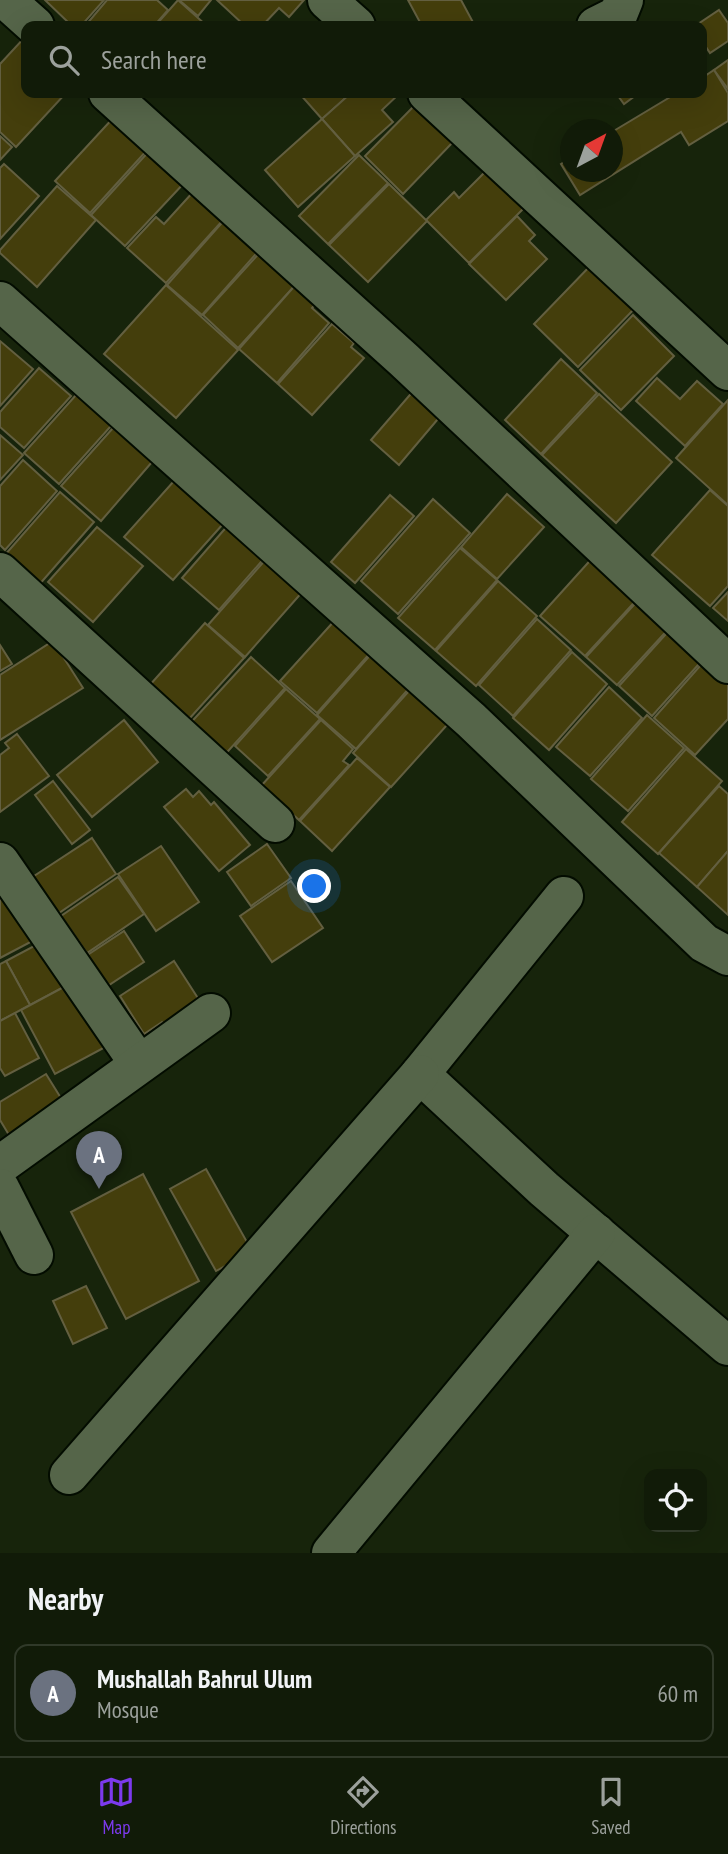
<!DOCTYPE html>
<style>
body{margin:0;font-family:"PT Sans Narrow",sans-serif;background:#1a2412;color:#f1f3f6}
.controls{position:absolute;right:21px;bottom:21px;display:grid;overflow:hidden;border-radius:14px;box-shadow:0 7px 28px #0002}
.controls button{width:63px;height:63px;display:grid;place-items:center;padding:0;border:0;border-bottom:2px solid #303929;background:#111b08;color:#f1f3f6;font:35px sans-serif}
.compass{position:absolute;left:560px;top:119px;width:63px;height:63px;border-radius:50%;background:#111b08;box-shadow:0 7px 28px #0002;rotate:41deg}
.you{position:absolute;left:315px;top:887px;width:24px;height:24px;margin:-18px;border:5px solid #fff;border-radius:50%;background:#1a73e8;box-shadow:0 0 0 10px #1a73e833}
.badge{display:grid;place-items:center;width:46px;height:46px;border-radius:50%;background:#7c3aed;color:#fff;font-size:23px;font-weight:700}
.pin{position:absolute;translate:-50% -58px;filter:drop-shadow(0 2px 4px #0008)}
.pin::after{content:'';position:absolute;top:37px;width:24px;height:21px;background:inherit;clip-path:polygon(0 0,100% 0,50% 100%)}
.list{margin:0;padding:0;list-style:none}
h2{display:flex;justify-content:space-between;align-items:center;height:91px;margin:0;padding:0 28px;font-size:30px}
h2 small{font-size:23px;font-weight:400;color:#9ca19c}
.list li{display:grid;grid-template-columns:46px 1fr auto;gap:21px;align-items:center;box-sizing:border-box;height:98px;margin:0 14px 14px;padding:0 14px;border:2px solid #303929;border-radius:14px}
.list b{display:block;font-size:26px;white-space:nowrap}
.list p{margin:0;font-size:23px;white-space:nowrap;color:#9ca19c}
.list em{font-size:23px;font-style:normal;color:#9ca19c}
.icon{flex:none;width:38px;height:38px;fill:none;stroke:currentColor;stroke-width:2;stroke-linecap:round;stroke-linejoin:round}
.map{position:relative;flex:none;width:728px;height:1553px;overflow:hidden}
.search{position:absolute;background:#111b08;box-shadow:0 7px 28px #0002;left:21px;right:21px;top:21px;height:77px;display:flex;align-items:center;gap:18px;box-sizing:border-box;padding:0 24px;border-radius:14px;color:#9ca19c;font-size:26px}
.sheet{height:203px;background:#111b08}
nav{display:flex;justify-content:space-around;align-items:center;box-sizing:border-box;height:98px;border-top:2px solid #303929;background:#111b08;font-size:19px;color:#9ca19c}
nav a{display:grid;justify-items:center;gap:4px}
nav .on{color:#7c3aed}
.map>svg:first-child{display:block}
.building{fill:#443e0c;stroke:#635f40;stroke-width:2}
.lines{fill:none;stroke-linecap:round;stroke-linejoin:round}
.minor-casing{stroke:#030c00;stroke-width:42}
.minor{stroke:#556549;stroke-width:38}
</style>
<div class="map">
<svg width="728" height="1553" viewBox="0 0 728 1553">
<rect width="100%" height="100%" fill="#17240b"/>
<g class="building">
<polygon points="45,0 104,0 81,26 72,26"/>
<polygon points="107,0 157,0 168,10 154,26 85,26"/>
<polygon points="178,0 207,26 155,26"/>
<polygon points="179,0 211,0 198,16"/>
<polygon points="217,0 304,0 289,17 279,8 262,26 245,26"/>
<polygon points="408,0 461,0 475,26 422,26"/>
<polygon points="719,10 728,23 728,41 710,53 702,41 702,26 695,26"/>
<polygon points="25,37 26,93 66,93 16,147 0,132 0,64"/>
<polygon points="728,60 728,89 714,70"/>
<polygon points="714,70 728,93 728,121 689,145 681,132 580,195 561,164 570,158 570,172 612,172 612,132 677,93 702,93 702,78"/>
<polygon points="299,93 351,93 322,119"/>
<polygon points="351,93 400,93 382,110 393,122 355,156 322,119"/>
<polygon points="616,93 639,93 624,104"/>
<polygon points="416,104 454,141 403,194 365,156"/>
<polygon points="115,116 149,148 90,213 55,181"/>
<polygon points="322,119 355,156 298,207 265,170"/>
<polygon points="0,136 12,147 0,160"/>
<polygon points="151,149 186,181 125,246 91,215"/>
<polygon points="359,155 388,183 328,244 299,216"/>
<polygon points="4,164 39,196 0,239 0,168"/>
<polygon points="487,170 525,207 469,263 426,220 454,192 459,198"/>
<polygon points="389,184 427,221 368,282 329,245"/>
<polygon points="57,186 96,220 37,287 0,253 0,250"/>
<polygon points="194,191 224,219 166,283 127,248 156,217 164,224"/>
<polygon points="517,216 535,235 529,241 547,259 506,300 469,264"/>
<polygon points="227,217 262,247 202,315 167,285"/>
<polygon points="263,249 298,282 238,348 203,315"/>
<polygon points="593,263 637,306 578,367 534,324"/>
<polygon points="299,281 320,299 312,308 329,323 277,383 239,349"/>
<polygon points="166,285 238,350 176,418 104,354"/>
<polygon points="633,315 674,356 621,410 580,370"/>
<polygon points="332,324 354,343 351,347 364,358 312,415 278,384"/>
<polygon points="0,341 33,369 0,406"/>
<polygon points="561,359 597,393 541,454 505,420"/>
<polygon points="39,368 71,396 24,448 0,427 0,412"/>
<polygon points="657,378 680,399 697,381 723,404 685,446 636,401"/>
<polygon points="85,385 119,417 59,484 24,453"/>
<polygon points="415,389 443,413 399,465 371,440"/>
<polygon points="599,394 672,462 616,523 542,455"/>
<polygon points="728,400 728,505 676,458"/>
<polygon points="113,428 152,462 101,521 61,486"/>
<polygon points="0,435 23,455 0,480"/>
<polygon points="23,460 57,491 5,550 0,545 0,486"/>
<polygon points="174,481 223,524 173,580 124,537"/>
<polygon points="710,490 728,506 728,586 710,606 652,555"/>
<polygon points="60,492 94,522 38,586 4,556"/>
<polygon points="507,494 544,527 497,579 461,547"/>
<polygon points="390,495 414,516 355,583 331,562"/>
<polygon points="433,499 470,533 398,614 361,581"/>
<polygon points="230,523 267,555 219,610 182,578"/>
<polygon points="97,527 143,566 93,622 48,582"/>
<polygon points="460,548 497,580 435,650 398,618"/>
<polygon points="596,554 642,594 585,656 540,616"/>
<polygon points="267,558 304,590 245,657 208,625"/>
<polygon points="498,581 537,616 476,686 436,651"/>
<polygon points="728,592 728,621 713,608"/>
<polygon points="643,595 674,623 617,685 586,657"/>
<polygon points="336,619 372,651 317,713 280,681"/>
<polygon points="537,619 571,650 513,716 479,685"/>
<polygon points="205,623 244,658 180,729 141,695"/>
<polygon points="675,624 708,654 652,716 619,686"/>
<polygon points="53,641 83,688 0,740 0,675"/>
<polygon points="0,645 12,664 0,671"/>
<polygon points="373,652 411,686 356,749 317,715"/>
<polygon points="572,652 607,684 549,750 513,718"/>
<polygon points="251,657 285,688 220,760 185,729"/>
<polygon points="707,658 728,677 728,719 695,755 654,718"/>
<polygon points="418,681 456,715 391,787 353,753"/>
<polygon points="609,687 642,718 590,776 556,747"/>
<polygon points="286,689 320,719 268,776 235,746"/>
<polygon points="647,715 684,748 628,811 591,779"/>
<polygon points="124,720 158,762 92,817 57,775"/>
<polygon points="321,720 353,749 343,761 349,765 299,820 261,786"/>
<polygon points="17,734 49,776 0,812 0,755 9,748 5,743"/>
<polygon points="686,749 722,781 658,854 622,822"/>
<polygon points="357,758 390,787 332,851 300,821"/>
<polygon points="53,781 90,830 72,844 35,795"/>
<polygon points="719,786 728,794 728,851 697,887 659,853"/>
<polygon points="186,789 193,797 199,791 211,805 214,802 250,845 219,871 164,807"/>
<polygon points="92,838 116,874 56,915 31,878"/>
<polygon points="267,844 291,878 251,906 227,872"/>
<polygon points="161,846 199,902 156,931 118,874"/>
<polygon points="728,851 728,915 697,887"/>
<polygon points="118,877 144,914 87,953 61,916"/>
<polygon points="291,881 323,928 272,962 240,916"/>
<polygon points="0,892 42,936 0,958"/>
<polygon points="124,931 144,962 103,989 83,958"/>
<polygon points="51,937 75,981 30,1005 6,961"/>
<polygon points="6,961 30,1005 0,1021 0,964"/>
<polygon points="174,961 203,1006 167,1029 162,1022 144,1034 120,996"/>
<polygon points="75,981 109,1045 55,1074 21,1010"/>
<polygon points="15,1013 39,1058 5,1076 0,1068 0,1021"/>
<polygon points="46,1074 64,1103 9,1135 0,1120 0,1102"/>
<polygon points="206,1169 252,1251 216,1271 170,1189"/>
<polygon points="143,1174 199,1281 126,1319 71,1212"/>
<polygon points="86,1286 107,1328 73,1344 53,1301"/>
</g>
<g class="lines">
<defs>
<g id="minor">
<polyline points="6,0 35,26"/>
<polyline points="327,0 356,26"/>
<polyline points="596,26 618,15 624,0"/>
<polyline points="108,93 404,360 728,664"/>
<polyline points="427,93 728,371"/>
<polyline points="0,301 471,720 704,943 728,956"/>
<polyline points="0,572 275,823"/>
<polyline points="0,862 139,1064"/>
<polyline points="564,896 420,1074 544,1189 728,1346"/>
<polyline points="0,1165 211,1013"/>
<polyline points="0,1188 34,1255"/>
<polyline points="69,1475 420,1074"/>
<polyline points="331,1553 596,1233"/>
</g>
</defs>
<use href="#minor" class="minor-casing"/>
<use href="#minor" class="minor"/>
</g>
</svg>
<div class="controls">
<button><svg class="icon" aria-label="locate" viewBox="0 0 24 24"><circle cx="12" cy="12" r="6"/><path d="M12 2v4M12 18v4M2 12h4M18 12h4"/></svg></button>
</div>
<svg class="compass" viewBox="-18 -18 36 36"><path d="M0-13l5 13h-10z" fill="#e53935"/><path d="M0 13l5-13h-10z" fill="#9ca19c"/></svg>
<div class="you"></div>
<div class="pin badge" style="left:99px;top:1189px;background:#6b7280">A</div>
<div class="search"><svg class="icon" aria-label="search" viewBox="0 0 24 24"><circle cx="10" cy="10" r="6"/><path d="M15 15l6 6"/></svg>Search here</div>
</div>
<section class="sheet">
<h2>Nearby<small></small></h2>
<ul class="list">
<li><span class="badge" style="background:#6b7280">A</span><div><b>Mushallah Bahrul Ulum</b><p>Mosque</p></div><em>60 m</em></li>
</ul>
</section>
<nav>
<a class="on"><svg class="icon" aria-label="map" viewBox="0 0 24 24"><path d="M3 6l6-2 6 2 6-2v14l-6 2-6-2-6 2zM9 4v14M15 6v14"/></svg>Map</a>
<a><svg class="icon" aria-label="directions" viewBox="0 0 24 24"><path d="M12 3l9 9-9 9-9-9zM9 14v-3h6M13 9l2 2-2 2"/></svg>Directions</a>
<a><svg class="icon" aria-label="saved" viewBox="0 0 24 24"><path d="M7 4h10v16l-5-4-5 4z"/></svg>Saved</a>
</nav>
